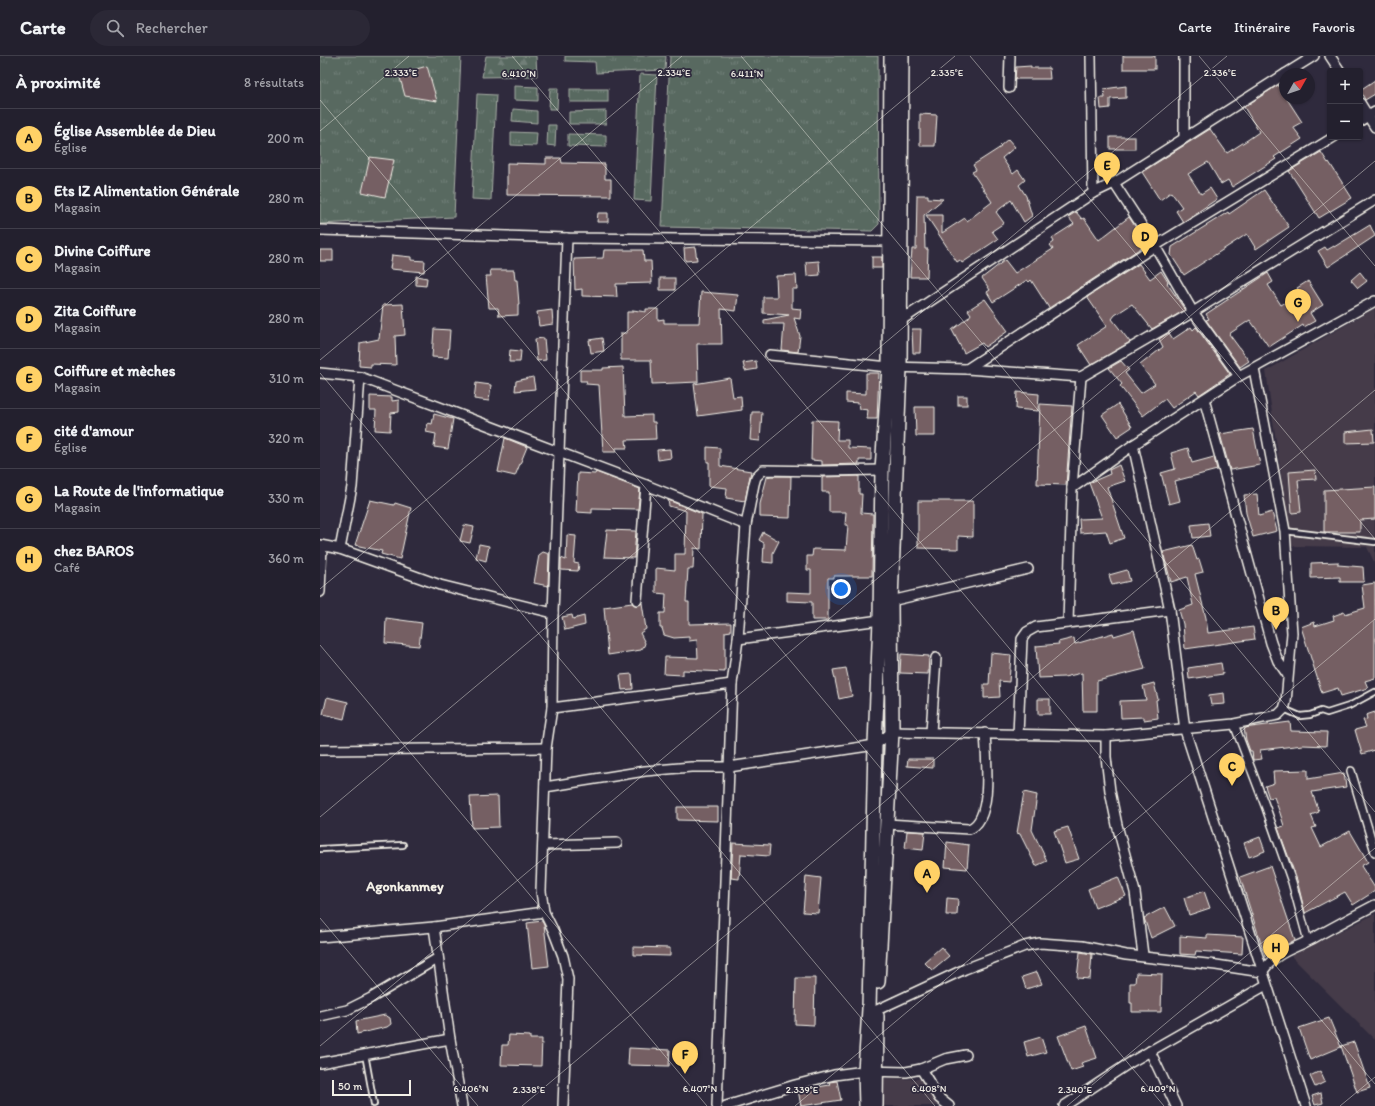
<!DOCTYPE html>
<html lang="fr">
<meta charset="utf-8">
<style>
body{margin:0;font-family:Itim,sans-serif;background:#2b2836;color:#f1f3f6}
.controls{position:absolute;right:12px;top:12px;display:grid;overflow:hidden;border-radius:4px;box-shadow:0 1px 3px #0004}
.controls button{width:36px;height:36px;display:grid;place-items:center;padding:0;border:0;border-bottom:1px solid #403e4a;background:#23202e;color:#f1f3f6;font:20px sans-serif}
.compass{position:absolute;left:959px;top:12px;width:36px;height:36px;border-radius:50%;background:#23202e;box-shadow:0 1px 3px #0004;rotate:50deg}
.scale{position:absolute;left:12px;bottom:10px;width:79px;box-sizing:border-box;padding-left:4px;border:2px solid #f4f1e8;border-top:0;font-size:11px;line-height:14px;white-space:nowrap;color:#f4f1e8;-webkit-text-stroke:3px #2f2a3d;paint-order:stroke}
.you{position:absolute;left:521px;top:533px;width:14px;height:14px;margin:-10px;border:3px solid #fff;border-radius:50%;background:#1a73e8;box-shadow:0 0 0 6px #1a73e833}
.badge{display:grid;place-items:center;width:26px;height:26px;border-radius:50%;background:#ffd166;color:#111;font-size:13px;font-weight:700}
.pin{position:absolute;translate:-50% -33px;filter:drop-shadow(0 1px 2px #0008)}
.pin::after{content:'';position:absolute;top:21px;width:14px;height:12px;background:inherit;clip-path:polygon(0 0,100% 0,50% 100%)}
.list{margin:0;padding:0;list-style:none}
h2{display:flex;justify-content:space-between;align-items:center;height:52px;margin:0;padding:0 16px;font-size:17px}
h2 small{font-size:13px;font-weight:400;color:#a3a3aa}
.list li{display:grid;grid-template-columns:26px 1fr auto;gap:12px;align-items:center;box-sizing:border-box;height:60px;padding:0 16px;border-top:1px solid #403e4a}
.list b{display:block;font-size:15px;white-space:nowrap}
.list p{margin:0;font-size:13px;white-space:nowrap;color:#a3a3aa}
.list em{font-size:13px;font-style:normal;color:#a3a3aa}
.icon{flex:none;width:22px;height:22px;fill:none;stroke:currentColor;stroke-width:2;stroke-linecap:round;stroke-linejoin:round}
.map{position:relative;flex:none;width:1055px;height:1050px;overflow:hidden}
header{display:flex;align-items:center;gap:24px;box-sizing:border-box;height:56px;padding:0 20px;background:#23202e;border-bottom:1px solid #403e4a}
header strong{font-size:19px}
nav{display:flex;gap:22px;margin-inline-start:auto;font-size:14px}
.search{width:280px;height:36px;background:#2b2836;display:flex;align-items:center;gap:10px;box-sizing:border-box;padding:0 14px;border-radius:22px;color:#a3a3aa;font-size:15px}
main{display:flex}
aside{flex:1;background:#23202e}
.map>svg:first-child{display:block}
.built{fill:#443a49}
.grass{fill:url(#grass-tufts);stroke:#a6ada4}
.forest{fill:url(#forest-firs);stroke:#a6ada4}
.building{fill:#755f64;stroke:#f4f1e8}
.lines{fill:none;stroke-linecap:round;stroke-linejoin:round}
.service-casing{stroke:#f4f1e8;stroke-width:8}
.pedestrian-casing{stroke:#f4f1e8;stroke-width:10}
.minor-casing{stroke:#f4f1e8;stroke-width:12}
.secondary-casing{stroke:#f4f1e8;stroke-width:16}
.service{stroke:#2f2a3d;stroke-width:4.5}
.pedestrian{stroke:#2f2a3d;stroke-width:7}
.minor{stroke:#2f2a3d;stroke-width:9}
.secondary{stroke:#2f2a3d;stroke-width:13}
.ticks{fill:none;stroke:#f4f1e8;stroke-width:1;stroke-opacity:0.45}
.labels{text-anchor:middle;stroke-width:3.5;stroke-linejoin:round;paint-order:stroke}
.quarter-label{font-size:14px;font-weight:bold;fill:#f4f1e8;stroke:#2f2a3d}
.ticks-label{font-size:10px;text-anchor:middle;fill:#f4f1e8;stroke:#2f2a3d;stroke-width:3.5;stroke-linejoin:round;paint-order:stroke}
</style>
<header>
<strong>Carte</strong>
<div class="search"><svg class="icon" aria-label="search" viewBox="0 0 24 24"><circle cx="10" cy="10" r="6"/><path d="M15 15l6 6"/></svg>Rechercher</div>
<nav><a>Carte</a><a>Itinéraire</a><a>Favoris</a></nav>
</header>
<main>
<aside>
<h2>À proximité<small>8 résultats</small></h2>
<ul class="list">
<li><span class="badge">A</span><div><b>Église Assemblée de Dieu</b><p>Église</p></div><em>200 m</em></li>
<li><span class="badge">B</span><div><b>Ets IZ Alimentation Générale</b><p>Magasin</p></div><em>280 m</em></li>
<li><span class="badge">C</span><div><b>Divine Coiffure</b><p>Magasin</p></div><em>280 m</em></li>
<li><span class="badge">D</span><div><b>Zita Coiffure</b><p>Magasin</p></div><em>280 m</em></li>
<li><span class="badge">E</span><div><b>Coiffure et mèches</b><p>Magasin</p></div><em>310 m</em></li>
<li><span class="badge">F</span><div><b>cité d'amour</b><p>Église</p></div><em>320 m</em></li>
<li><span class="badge">G</span><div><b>La Route de l'informatique</b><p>Magasin</p></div><em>330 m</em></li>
<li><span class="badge">H</span><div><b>chez BAROS</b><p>Café</p></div><em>360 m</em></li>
</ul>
</aside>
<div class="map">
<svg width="1055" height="1050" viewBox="0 0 1055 1050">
<defs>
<pattern id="grass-tufts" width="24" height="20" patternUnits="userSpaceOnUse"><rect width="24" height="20" fill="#596961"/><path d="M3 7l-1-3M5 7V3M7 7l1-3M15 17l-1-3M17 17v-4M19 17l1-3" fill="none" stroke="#717f78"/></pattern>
<pattern id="forest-firs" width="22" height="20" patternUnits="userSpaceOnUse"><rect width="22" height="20" fill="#596961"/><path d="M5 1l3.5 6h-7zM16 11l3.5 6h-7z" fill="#717f78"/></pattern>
</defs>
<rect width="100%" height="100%" fill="#2f2a3d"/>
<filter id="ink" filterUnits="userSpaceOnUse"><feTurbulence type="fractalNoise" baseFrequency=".025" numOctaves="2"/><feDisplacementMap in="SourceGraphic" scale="8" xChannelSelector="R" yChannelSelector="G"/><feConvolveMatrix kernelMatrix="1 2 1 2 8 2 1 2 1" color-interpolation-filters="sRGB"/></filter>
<g filter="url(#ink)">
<g class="built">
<polygon points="1055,252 1055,508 1047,491 971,490 946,315"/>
<polygon points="1055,858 1055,984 971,900"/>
<polygon points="556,1022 601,1023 609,1037 624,1050 557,1050"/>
</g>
<g class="grass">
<polygon points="0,0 141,0 134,161 0,168"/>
<polygon points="245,0 346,0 345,14 276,17 275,6 245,5"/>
<polygon points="350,0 558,0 559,168 552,175 342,171"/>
<polygon points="320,18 337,19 331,145 314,144"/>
<polygon points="194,30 218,31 218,45 194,44"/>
<polygon points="230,32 238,32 237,53 229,53"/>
<rect x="250" y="33" width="38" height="13"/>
<polygon points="157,38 176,39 171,144 152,143"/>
<polygon points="193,53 217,55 217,67 192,65"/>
<polygon points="286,55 286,68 249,68 249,56"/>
<polygon points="228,69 236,69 235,90 227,89"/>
<polygon points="191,76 217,77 216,90 191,89"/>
<polygon points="248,78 286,79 286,91 248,90"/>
</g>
<polygon class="forest" points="166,0 216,0 217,20 162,21"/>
<g class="building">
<rect x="803" y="0" width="32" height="13"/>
<polygon points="107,10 117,45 85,40 79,18"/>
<polygon points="711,10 711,12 729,12 730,23 695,23 696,11"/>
<polygon points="1055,24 1055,38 1045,44 1040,34"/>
<polygon points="958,29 982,66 973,71 982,83 954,101 956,103 912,131 908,124 901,128 888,106 868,118 881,138 890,132 897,143 863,166 856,155 862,151 851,136 840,144 822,116 890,73 907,97 929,83 939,76 924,51"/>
<polygon points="806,30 806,42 790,43 790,52 781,53 780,42 785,42 784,33"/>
<polygon points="600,58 617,59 615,90 600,90"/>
<rect x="790" y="81" width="25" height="12"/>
<polygon points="688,83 695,91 682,102 693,118 698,114 705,124 699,129 706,140 712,160 704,166 691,144 676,156 684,167 672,175 678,183 642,207 640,204 637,206 606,159 622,159 622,177 645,162 647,165 672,146 652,116 656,114 653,109 681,91 680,90"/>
<polygon points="1001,96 1008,107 1009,106 1032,142 999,162 969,115"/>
<polygon points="50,101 74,104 65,141 42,136"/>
<polygon points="226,102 241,102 242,107 285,108 285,123 291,123 291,140 187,139 187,107 226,108"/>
<polygon points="944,134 969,171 936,193 927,178 864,219 851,199 852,191 908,156 909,158"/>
<polygon points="597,139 608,139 608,142 623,143 604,159 605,193 608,193 607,221 590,221 592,193 596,193"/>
<polygon points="756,156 762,163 764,162 779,184 809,161 827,188 729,252 711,224 709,226 707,224 673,246 667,236 670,234 662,222 685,204 695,217 733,193 730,189 734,186 732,182 754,168 748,161"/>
<polygon points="278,157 288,157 288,166 277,166"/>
<polygon points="1050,169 1055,180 1008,211 998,195 1005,191 1007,194 1014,190 1014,191"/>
<polygon points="375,191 377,204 365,205 364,192"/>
<rect x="0" y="194" width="13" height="11"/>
<polygon points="284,194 323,194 324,205 331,205 332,227 296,228 297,241 262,240 262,233 255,234 254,203 283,202"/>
<polygon points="72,199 91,201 91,204 105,205 104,216 70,213"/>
<rect x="552" y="201" width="10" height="11"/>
<polygon points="499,205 500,219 487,220 486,206"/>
<polygon points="819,208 830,223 841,215 848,226 847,227 865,254 832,273 812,248 795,259 792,263 810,286 771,309 758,289 787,270 767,241"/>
<polygon points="170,214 194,214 195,224 197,224 199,248 198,248 198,259 179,260 178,252 169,252 166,220 171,220"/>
<polygon points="1040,216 1047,225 1038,232 1031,224"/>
<polygon points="948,217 953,226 948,229 961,249 980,238 977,232 988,225 1003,249 990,257 995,265 984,271 983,269 949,291 930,264 909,278 929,305 920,311 886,264 889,263 886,258"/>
<polygon points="476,219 477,233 472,233 472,252 481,253 480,263 474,262 480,280 478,296 462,294 464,268 444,268 444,264 469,259 443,257 443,241 457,241 456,220"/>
<polygon points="96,220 107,222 106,230 96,229"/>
<rect x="340" y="222" width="15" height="12"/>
<polygon points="381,236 418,239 416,255 401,253 402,288 377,288 378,326 332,328 331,304 301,304 301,277 307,277 307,256 313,256 313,254 326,256 326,253 338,253 338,264 344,263 344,267 379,267"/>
<polygon points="665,243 688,275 665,291 662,287 644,297 632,274 649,261 651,258 648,254"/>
<polygon points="83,248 85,279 75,280 76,309 51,308 51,311 39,310 40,287 59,283 63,249"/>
<polygon points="232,254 233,268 219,270 217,256"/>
<polygon points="871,271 873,274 876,271 910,318 879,339 876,335 852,352 845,343 823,360 800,330 802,328 789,312 801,305 809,314 805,317 821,337 835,328 820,309 843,291 839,283 849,277 853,283"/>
<polygon points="114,273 130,274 128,302 112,301"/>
<polygon points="592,273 601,273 600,297 593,297"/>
<polygon points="224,282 226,304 217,305 215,283"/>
<polygon points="282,282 284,295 271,297 269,284"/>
<polygon points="190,294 201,295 200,306 189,306"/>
<polygon points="436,305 437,313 425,315 423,307"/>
<polygon points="303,311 305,360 332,359 332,366 335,366 336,383 306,384 307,392 296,392 296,396 283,396 279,329 266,328 267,325 260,325 260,314 283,314 283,312"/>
<polygon points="546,317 559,317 557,363 547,363 548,354 540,353 539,347 526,346 526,337 546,338"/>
<polygon points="213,321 215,333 195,335 196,325"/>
<polygon points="410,322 413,341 421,340 422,354 378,360 374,328"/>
<polygon points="156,327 171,329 169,345 154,343"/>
<polygon points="697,336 719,338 718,355 696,353"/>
<polygon points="50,340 72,341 72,345 79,344 79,356 71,357 70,375 55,374 56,354 50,354"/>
<rect x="638" y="340" width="9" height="9"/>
<polygon points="720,348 752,350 746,429 717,428"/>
<polygon points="798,348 812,371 797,381 782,359"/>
<polygon points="595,351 615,351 615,380 596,380"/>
<polygon points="432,356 442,356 440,385 430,384"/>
<polygon points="114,358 133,363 128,393 114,391 116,378 106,376 108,367 112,368"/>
<polygon points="492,364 518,365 517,384 528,384 528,392 551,393 551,404 539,404 539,408 502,409 502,405 491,404"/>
<polygon points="933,373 940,409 910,414 900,378"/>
<polygon points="1053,373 1054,386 1025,387 1025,376"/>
<polygon points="185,382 207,391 195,420 178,416"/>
<polygon points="387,391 400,392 400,410 431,415 425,445 406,442 407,432 389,430 389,406 387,406"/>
<polygon points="868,392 872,407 894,401 897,414 855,425 860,445 849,448 841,417 855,413 851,397"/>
<polygon points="350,393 351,402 338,404 337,394"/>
<polygon points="799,409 805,425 787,431 804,482 790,487 786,475 760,477 759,463 782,462 769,427 790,418 789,414"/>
<polygon points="995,414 996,423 978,424 981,456 972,457 969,416"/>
<polygon points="276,416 320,433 318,453 272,452 272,457 256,456 258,417 275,418"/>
<polygon points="451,420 471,420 470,462 440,461 440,448 447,421"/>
<polygon points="539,420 539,438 542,438 541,457 553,458 552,520 514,520 514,522 508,522 508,564 492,564 492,546 467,545 467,536 491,537 491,514 487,514 487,500 492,500 493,493 526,494 528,469 525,469 526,456 509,456 509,436 502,436 502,421"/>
<polygon points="1055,431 1055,463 1040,464 1040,476 1004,476 1004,434"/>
<polygon points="937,438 939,460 952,456 957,475 933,481 926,457 924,439"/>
<polygon points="50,444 74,449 75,447 91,452 80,503 61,498 62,495 35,489"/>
<polygon points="348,444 382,458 381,493 374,492 373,513 368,513 366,546 369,546 369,568 411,567 411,575 405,576 405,616 363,614 363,619 344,618 345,601 378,602 377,584 369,585 369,581 354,582 344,579 342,572 340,572 340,557 345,557 346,538 336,537 336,512 355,514 355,498 365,498 366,455 349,450"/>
<polygon points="598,445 653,445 653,481 638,480 638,493 598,492"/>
<polygon points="888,467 890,480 873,482 871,469"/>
<polygon points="144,469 154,471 150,487 140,485"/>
<polygon points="287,474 316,475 314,502 284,501"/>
<polygon points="443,476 459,485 453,497 453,507 443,506 444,487 439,484"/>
<polygon points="247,479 256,480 254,507 259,508 258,515 241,514 241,502 246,504"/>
<polygon points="159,488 169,490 166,505 156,502"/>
<polygon points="872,489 877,504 879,503 883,516 875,518 886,562 888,577 933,571 935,583 865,593 863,568 859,554 873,549 867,521 851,526 843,496"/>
<polygon points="223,496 229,498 228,530 214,527 219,499"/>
<polygon points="1018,506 1018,509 1043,511 1044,526 1020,526 1020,521 991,522 991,507"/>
<polygon points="807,514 810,525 792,529 789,519"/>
<polygon points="1055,527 1055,622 1045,625 1048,632 1021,640 1018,632 1002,637 981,571 994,566 995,570 1014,564 1013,560 1024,556 1025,558 1045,552 1042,529"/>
<polygon points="312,547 317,550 322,547 326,573 320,577 325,587 324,590 321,594 288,599 284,551"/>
<polygon points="252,559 253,563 264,560 265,569 245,574 242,561"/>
<polygon points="66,562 102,567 99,590 65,587"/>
<polygon points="814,574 825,613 777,625 777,655 763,655 762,617 744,621 718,622 716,590 739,588 738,586 754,582 755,588 793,577 794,580"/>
<polygon points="671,597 691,599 689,626 679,625 680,641 664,642 664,628 669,628"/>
<polygon points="581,598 609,600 608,618 580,617"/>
<polygon points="901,607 903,618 869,623 868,612"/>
<polygon points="526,612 532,640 519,643 513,614"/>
<polygon points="312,618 313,633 302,634 300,619"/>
<polygon points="834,627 838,643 836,644 838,662 824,664 824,661 801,662 800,645 826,644 823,630"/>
<polygon points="904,637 905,648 891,649 889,639"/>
<polygon points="7,641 28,646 24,663 3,658"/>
<rect x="718" y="643" width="12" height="15"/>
<polygon points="1055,656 1055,694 1042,698 1035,674 1046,671 1043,664 1047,663 1046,659"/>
<polygon points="970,666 971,675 1007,676 1006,690 983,689 940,694 942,703 933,704 932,695 930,695 926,684 924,672"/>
<polygon points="588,703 613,703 613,712 587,710"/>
<polygon points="988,714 988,723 1024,717 1026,731 992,736 999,756 991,759 996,771 992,772 1001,791 1030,775 1048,806 1041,810 1055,832 1055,835 1033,849 1025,836 985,857 977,824 958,772 964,770 960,757 954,741 949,742 945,730 954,727 953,715"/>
<polygon points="704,736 717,739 712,774 727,805 716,810 700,778 697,777"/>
<polygon points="178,740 179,771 152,772 150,741"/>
<polygon points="357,751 398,751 398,765 357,764"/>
<polygon points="748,771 759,803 745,807 734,775"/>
<polygon points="587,775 605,776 603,794 585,792"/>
<polygon points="940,781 945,795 929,801 924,787"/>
<polygon points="627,786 649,789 647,813 625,811"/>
<polygon points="413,787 450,789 449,800 421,798 419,823 411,822"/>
<polygon points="950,810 975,884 945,900 920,821"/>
<polygon points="486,820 501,822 498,857 483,856"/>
<polygon points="798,821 806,840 775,852 768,833"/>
<polygon points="884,835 890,852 869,859 864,842"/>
<polygon points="627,842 638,843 637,859 626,859"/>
<polygon points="845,851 855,870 831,882 824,862"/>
<polygon points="222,865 224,869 229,910 212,912 207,867"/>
<polygon points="887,879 923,881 922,898 876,895 875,899 860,898 860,880 887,882"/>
<polygon points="313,891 350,892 350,900 313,899"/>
<polygon points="621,891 629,900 612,914 604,906"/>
<polygon points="760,896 772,898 770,923 757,922"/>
<polygon points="717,916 722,928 706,933 702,921"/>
<polygon points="816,917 842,918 841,956 812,956 812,947 810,947 810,927 815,927"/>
<polygon points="476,922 495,922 494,969 475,968"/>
<polygon points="65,959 70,962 71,968 67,971 37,978 36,965"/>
<polygon points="1009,962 1021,991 990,1004 979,972"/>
<polygon points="766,970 777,1002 761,1007 763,1011 751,1015 738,980"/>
<polygon points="189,979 210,980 210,983 222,983 221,1010 181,1009 182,989 188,989"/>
<polygon points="721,981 726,996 708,1001 704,986"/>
<polygon points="1034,986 1050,1032 1037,1036 1021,990"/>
<polygon points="309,992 350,994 349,1010 308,1009"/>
<polygon points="1000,1015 1005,1026 995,1031 990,1020"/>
<polygon points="517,1025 521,1044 481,1050 478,1034 510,1029 509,1026"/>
<polygon points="1001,1037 1003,1047 995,1049 992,1040"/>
</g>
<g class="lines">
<defs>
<g id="service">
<polyline points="965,475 1055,486"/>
<polyline points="964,653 980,660 990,659 1001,655 1007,657 1029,650 1055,636"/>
<polyline points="0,793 83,789"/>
<polyline points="45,998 54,1048"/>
</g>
<g id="pedestrian">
<polyline points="914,668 946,752 972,826 988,885"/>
<polyline points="1031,715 1055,796"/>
</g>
<g id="minor">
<polyline points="771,0 773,137"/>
<polyline points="864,0 864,82"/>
<polyline points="1010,0 1020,15"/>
<polyline points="965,18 994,0"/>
<polyline points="689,32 690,0"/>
<polyline points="1040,47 1055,71"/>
<polyline points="1040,65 1055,56"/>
<polyline points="794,127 835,190 873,256 919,320"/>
<polyline points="0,174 247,182 576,185"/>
<polyline points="580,265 773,137 794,127 965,18"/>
<polyline points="450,299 569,311 647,313 761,321 873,256 1055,144"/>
<polyline points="647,313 835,190 1014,81"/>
<polyline points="0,317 40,321 326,429 426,469"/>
<polyline points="884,343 951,587 958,605 967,618"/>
<polyline points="813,389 850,554 865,674 986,1050"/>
<polyline points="752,432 813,389 919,320 1055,245"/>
<polyline points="0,489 20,493 120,529 233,557"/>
<polyline points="20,493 32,431 40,321"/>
<polyline points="0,536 2,490"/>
<polyline points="317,544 326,429"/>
<polyline points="571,545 708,513"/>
<polyline points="748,567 752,432 761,321"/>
<polyline points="418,583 560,564"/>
<polyline points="232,652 412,628"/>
<polyline points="611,676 616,602"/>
<polyline points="698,679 702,583 707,576 716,571 850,554"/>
<polyline points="786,680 786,701 790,735 797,769 815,836 823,899"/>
<polyline points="0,694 226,692"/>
<polyline points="225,731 325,715 371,711 409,711 555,689 572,676 786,680 914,668 958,659 964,653 966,646 972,577 965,475 934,313"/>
<path d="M567 768 649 773C674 765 666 699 665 677"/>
<polyline points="223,789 297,787"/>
<polyline points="114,871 130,983 142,1050"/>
<polyline points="0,881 114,871 224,856"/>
<path d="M557 954 645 913 705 890 720 887 762 890 806 899 896 909 942 916C956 896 971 894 992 883 1013 871 1034 860 1055 849"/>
<polyline points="0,960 27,954 51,942 118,902"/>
<polyline points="830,995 856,1050"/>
<polyline points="0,1007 130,983"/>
<polyline points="601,1013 625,1003 646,999"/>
<polyline points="243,1050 248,923 243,900 233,874 224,856 221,835 226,692 232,652 233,557 247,182"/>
<polyline points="397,1050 412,628 418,583 426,469 434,428 436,421 443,414 502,415 562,414"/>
<polyline points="406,1050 475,1029 514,1019 545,1015 586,1016 601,1013 619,1042 629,1050"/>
<polyline points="744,1050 811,1006 946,929"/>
</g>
<g id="secondary">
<polyline points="558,926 572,676 571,545 580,311 582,0"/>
<polyline points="546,1050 545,1015 549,953 555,689 560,564 562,414 569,311 571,0"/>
<polyline points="556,1050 557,960"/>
</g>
</defs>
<use href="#service" class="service-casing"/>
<use href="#pedestrian" class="pedestrian-casing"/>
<use href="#minor" class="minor-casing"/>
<use href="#secondary" class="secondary-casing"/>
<use href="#service" class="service"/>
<use href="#pedestrian" class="pedestrian"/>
<use href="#minor" class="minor"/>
<use href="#secondary" class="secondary"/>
</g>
</g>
<path class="ticks" d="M192 0 1055 1028M421 0 1055 756M650 0 1055 483M879 0 1055 210M0 44 844 1050M0 75 89 0M0 304 362 0M0 317 615 1050M0 533 635 0M0 589 387 1050M0 761 907 0M0 862 158 1050M0 990 1055 105M202 1050 1055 334M475 1050 1055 563M747 1050 1055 792M1020 1050 1055 1021"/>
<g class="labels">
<g class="quarter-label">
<text x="85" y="835">Agonkanmey</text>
</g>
</g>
<g class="ticks-label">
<text x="81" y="20">2.333°E</text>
<text x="354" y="20">2.334°E</text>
<text x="627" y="20">2.335°E</text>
<text x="900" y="20">2.336°E</text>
<text x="199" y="21">6.410°N</text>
<text x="427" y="21">6.411°N</text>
<text x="151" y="1036">6.406°N</text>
<text x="380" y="1036">6.407°N</text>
<text x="609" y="1036">6.408°N</text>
<text x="838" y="1036">6.409°N</text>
<text x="209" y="1037">2.338°E</text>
<text x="482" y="1037">2.339°E</text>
<text x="755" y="1037">2.340°E</text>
</g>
</svg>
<div class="controls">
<button>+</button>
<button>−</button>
</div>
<svg class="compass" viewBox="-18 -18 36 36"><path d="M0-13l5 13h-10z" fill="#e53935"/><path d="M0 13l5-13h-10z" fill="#a3a3aa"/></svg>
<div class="scale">50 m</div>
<div class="you"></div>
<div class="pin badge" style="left:607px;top:837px">A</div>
<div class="pin badge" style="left:956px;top:574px">B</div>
<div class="pin badge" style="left:912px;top:730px">C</div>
<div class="pin badge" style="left:825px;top:200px">D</div>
<div class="pin badge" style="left:787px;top:129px">E</div>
<div class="pin badge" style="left:365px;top:1018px">F</div>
<div class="pin badge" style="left:978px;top:266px">G</div>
<div class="pin badge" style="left:956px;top:911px">H</div>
</div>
</main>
